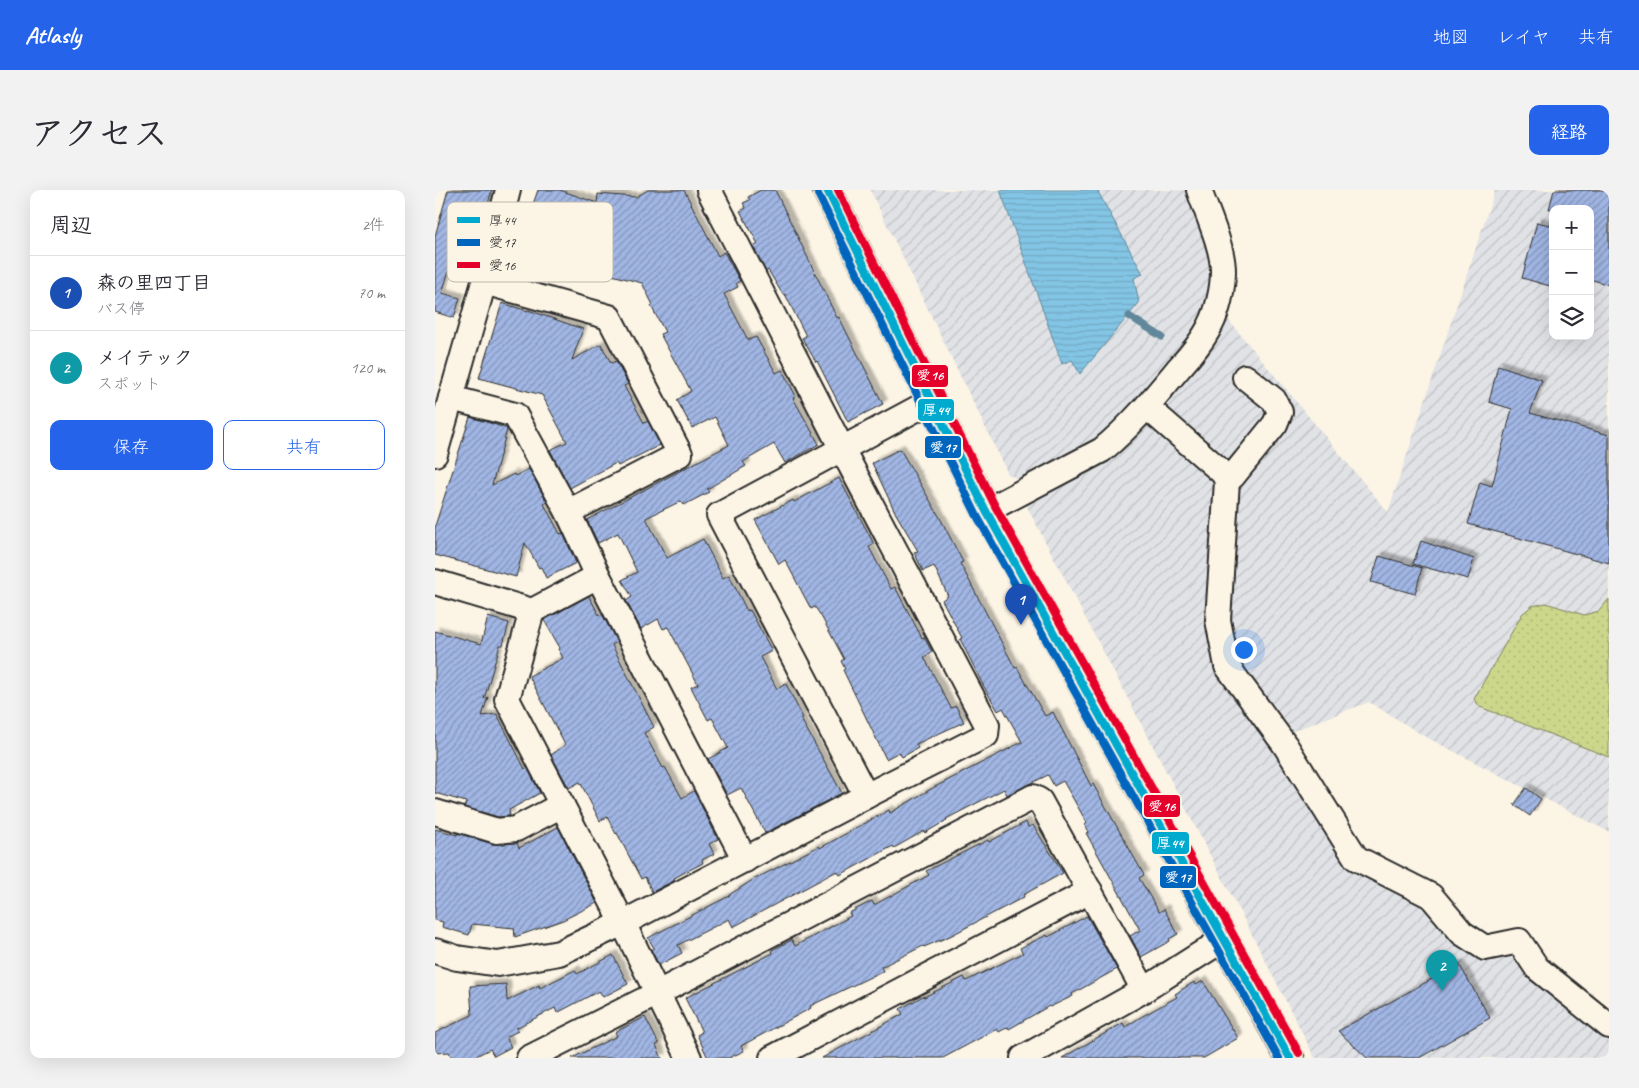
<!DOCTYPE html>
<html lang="ja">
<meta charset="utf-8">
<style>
body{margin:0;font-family:Caveat,"Klee One",sans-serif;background:#f2f2f3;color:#2b2b33}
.controls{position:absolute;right:15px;top:15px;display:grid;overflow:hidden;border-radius:10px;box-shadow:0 5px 20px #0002}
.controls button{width:45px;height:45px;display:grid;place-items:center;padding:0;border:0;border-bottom:1px solid #e1e1e2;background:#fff;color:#2b2b33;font:25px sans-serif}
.you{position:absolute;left:808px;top:459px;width:18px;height:18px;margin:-12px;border:4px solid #fff;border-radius:50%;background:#1a73e8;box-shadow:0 0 0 8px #1a73e833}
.badge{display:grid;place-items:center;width:32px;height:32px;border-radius:50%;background:#2563eb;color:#fff;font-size:16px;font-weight:700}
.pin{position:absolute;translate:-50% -41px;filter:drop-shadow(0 1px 2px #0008)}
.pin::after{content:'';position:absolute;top:26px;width:18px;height:15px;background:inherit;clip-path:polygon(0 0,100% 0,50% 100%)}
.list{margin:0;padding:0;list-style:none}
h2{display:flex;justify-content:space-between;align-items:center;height:65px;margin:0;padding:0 20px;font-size:21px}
h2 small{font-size:16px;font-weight:400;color:#7c7c81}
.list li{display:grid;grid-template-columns:32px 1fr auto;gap:15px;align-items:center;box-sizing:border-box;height:75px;padding:0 20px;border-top:1px solid #e1e1e2}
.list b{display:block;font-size:19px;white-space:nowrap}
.list p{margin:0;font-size:16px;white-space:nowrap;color:#7c7c81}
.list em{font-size:16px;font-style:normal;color:#7c7c81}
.actions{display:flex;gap:10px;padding:15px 20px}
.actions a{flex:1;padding:11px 0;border:1px solid #2563eb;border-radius:10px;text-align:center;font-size:18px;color:#2563eb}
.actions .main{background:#2563eb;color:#fff}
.icon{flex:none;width:28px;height:28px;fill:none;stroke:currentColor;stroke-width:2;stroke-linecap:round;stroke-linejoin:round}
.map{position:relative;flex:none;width:1174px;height:868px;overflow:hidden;border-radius:10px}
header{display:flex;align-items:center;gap:30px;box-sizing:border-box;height:70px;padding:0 25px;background:#2563eb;color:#fff}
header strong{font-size:24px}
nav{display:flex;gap:28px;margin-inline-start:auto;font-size:18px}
.intro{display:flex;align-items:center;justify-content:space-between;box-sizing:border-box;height:120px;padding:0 30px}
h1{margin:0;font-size:35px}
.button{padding:12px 22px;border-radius:10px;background:#2563eb;color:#fff;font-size:18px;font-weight:700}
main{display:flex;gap:30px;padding:0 30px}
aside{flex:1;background:#fff;border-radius:10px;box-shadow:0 5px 20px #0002}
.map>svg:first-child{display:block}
.industrial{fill:url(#industrial-furrows);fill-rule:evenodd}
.park{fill:url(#park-dots);stroke:#7c815b}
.water{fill:url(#water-rules);stroke:#60879a}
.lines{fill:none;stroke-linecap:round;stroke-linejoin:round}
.stream{stroke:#60879a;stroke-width:7}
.building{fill:url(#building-hatch);stroke:#2b2b2b;filter:url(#shadow)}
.street-casing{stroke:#2b2b2b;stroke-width:28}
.secondary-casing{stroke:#2b2b2b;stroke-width:31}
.street{stroke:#fcf5e5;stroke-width:24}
.secondary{stroke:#fcf5e5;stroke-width:28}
.bus-1-casing{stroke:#fcf5e5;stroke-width:11}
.bus-2-casing{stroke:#fcf5e5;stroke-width:11}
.bus-3-casing{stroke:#fcf5e5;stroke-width:11}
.bus-1{stroke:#00a9ce;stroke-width:8}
.bus-2{stroke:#0065bd;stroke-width:8}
.bus-3{stroke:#e4002b;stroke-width:8}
.key{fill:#fcf5e5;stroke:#bdb8ad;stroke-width:1}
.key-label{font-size:14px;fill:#2b2b2b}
.line-badge{stroke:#fcf5e5;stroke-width:2}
.badge-label{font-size:14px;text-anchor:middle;font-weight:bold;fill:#fff}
</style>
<header>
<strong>Atlasly</strong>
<nav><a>地図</a><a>レイヤ</a><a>共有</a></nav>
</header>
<div class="intro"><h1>アクセス</h1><a class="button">経路</a></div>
<main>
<aside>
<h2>周辺<small>2件</small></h2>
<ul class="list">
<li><span class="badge" style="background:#1a4fb4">1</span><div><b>森の里四丁目</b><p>バス停</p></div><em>70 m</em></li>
<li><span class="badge" style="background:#0f9aa8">2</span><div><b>メイテック</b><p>スポット</p></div><em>120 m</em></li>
</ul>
<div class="actions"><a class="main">保存</a><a>共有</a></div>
</aside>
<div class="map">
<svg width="1174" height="868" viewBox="0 0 1174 868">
<defs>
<pattern id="industrial-furrows" width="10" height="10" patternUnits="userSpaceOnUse" patternTransform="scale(1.25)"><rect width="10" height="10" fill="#e1e2e5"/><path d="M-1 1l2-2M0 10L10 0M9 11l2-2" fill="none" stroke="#c1c2c5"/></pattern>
<pattern id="park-dots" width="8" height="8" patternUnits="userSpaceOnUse" patternTransform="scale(1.25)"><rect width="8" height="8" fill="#ccd78b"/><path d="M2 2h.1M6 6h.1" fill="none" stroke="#afb978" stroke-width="1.8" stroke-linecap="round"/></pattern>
<pattern id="water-rules" width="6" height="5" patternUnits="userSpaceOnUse" patternTransform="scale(1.25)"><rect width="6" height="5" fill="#83c5e4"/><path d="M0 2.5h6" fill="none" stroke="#71a9c4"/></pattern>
<pattern id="building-hatch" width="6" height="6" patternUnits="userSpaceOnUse" patternTransform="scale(1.25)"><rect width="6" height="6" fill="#a1b6e4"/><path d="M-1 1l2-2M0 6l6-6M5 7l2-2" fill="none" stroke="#8394b9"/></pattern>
<filter id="shadow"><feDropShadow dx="4.5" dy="-4.5" stdDeviation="1" flood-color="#0004"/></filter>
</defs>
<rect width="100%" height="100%" fill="#fcf5e5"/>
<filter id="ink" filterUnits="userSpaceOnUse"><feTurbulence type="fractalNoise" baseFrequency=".02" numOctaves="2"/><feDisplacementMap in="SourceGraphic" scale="10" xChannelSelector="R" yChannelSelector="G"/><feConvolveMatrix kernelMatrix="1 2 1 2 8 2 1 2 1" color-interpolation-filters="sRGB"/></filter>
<g filter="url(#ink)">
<path class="industrial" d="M435 0H752L772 59 776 109 953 322 1060 0H1174V642L989 546 934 512 834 550 913 670 987 712 1078 759 1174 844V868H880L813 737 590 313 594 295 573 284ZM1118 19H1155V146H1118Z"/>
<polygon class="park" points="1174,409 1174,567 1045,517 1039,509 1087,424 1097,416 1111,413 1149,425 1164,421"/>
<polygon class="water" points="565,0 662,0 708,84 699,88 704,113 645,184 637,170 627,174"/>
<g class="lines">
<polyline class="stream" points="694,126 727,147"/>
</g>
<g class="building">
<polygon points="13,0 57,0 36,73 18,68 7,103 25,108 19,128 0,122 0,46"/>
<polygon points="103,0 125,0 162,13 163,4 201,7 213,0 249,0 283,66 289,62 305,91 301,93 303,97 289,104 313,150 321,147 341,183 347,180 361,206 358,208 384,254 350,273 339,254 308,272 311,276 272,299 274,302 249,315 246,311 211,328 232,368 268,349 288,388 294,385 312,421 315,420 337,461 325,467 342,499 351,494 368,528 366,529 407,603 330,643 306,598 292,605 273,569 293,558 277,528 273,530 256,497 263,494 233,437 228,439 223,429 206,439 191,411 197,407 187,390 202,382 183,343 163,353 152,330 294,255 280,227 257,238 242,210 256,201 225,144 230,142 216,116 218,115 207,93 158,80 156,86 116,74 115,77 78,66 88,33 91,34"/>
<polygon points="326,0 340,0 402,128 404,127 417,153 448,214 413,232 382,171 381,172 367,148 371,146 350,104 348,105 333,80 331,82 318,57 323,54 305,21 311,18 308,13 315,10 313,7"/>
<polygon points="1119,0 1174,0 1174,95 1155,89 1155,19 1114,19"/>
<polygon points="1102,32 1118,36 1118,97 1087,88"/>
<polygon points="67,113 93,121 93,120 148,139 137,170 166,154 176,173 181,171 193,194 189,196 209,233 213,231 225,255 183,276 181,273 135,298 115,260 132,252 107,205 44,188"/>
<polygon points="1063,175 1107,190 1095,223 1174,245 1174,373 1033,334 1045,292 1057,296 1077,219 1054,212"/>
<polygon points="35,227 71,238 72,240 57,295 79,284 80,286 94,279 112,312 109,314 125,344 128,343 141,373 111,388 106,377 104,378 90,353 81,387 0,365 0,336"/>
<polygon points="465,259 504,326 528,372 525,373 580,478 582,477 610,526 618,522 656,596 658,594 709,685 704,688 724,722 729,719 743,744 734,749 735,751 706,767 695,746 705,740 651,643 654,642 650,635 652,633 628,591 619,596 613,585 572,605 569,599 511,629 512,630 490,643 489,641 459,658 458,656 405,685 402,681 298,737 294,729 243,755 247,763 224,775 216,760 219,758 213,748 294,706 294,705 316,691 384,656 385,658 454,620 455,623 494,600 587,552 568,518 563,521 549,497 525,449 527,448 507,410 513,406 499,376 488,381 479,362 483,361 461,324 437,273"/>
<polygon points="404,288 439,354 434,357 456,399 460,397 487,448 489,447 497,462 489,467 516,518 521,516 529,532 481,554 483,558 467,567 464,562 451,569 408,480 410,479 406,471 409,469 386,426 380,417 376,419 350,370 344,374 320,330 358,310 359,312"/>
<polygon points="986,351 1039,369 1033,389 978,374"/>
<polygon points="944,366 987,378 980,404 936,392"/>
<polygon points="154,406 164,425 167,424 182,452 177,455 219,537 209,543 228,578 230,577 247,608 259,601 283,649 274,654 279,664 267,670 268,673 239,688 240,690 217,702 210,687 206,689 182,643 181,644 172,627 165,631 145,592 134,598 130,591 116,565 130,555 94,486 128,468 123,459 125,458 109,430"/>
<polygon points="53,427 74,433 68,455 65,455 49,509 53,507 47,526 62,524 90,579 92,577 105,603 74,620 75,626 63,627 29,617 31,612 0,603 0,441 46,454"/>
<polygon points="1091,598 1106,609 1095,626 1079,615"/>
<polygon points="591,632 593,637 598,635 628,683 588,705 589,707 515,746 489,757 488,756 446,777 448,781 375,816 376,818 306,856 309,861 294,868 273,868 262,845 267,842 250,808 338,763 337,760 357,750 360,756 416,726 414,723 437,711 439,715 494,685 491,681 553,650 554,652"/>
<polygon points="123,637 162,713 128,730 80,747 79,738 37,734 34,745 7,737 8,732 0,730 0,639 22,645 22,643 58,654 82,653 84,658"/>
<polygon points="652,726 682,779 637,804 638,806 615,817 614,816 574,839 573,837 564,842 562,839 508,868 387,868 468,824 465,819 488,806 489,807 529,787 531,791 588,763 585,758 612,745 613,747"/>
<polygon points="178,765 193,794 168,807 164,801 122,823 120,818 81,838 83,841 71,847 76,857 59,866 55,859 37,868 17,868 14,862 0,863 0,843 37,825 35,796 71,794 72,811 104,795 105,798 140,780 142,784"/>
<polygon points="1024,774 1055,828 984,868 932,868 903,841"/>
<polygon points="768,791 803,848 769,868 627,868 688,833 690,837 706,827 742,807 740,804 759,792 761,795"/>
<polygon points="210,827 224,854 221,855 227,868 137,868 182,846 180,842"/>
</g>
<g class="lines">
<defs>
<g id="street">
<polyline points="274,0 407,259 552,535 551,545 431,606"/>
<polyline points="49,92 174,127 245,264 133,322"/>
<polyline points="16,208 80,225 133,322 163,386 310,670"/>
<polyline points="712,217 788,283 792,291 783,430 792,476 850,555 921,668 996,706 1027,743 1050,758 1084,751 1102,778 1174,836"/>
<polyline points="0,264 49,92 73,0"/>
<polyline points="792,291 798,286 840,234 845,222 839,210 810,187"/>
<path d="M551 321 667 260C696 236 719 208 743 179 755 166 767 152 775 136 783 121 788 98 788 81 788 57 772 23 764 0"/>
<polyline points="163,386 97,421 72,509 188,733 254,868"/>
<polyline points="0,392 97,421"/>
<polyline points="0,622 62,641 81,639 127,615"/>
<polyline points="0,761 22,768 63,774 124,763 188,733 431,606 284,325 496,211"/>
<polyline points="94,868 223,803 598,607 605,611 709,800"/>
<polyline points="337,868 655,701"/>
<polyline points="588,868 709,800 789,749"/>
</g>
<polyline id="secondary" points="392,0 551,321 855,868"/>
</defs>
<use href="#street" class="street-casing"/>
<use href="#secondary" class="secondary-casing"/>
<use href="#street" class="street"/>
<use href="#secondary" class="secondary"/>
<defs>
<polyline id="bus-1" points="392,0 551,321 855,868"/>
<polyline id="bus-2" points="383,4 542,326 844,868"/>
<polyline id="bus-3" points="403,0 560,316 864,863"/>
</defs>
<use href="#bus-1" class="bus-1-casing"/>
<use href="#bus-2" class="bus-2-casing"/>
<use href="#bus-3" class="bus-3-casing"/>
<use href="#bus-1" class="bus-1"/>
<use href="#bus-2" class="bus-2"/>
<use href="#bus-3" class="bus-3"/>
</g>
</g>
<rect x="12" y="12" width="166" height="80" rx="8" class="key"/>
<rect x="22" y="27" width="23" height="6" fill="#00a9ce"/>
<rect x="22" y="49" width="23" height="7" fill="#0065bd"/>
<rect x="22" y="72" width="23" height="6" fill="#e4002b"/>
<g class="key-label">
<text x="54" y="35">厚44</text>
<text x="54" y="57">愛17</text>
<text x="54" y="80">愛16</text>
</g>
<g class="line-badge">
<rect x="476" y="174" width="38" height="24" rx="5" fill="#e4002b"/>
<rect x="482" y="208" width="38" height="24" rx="5" fill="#00a9ce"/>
<rect x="489" y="245" width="38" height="24" rx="5" fill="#0065bd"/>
<rect x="708" y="604" width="38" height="24" rx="5" fill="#e4002b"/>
<rect x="716" y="641" width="39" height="24" rx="5" fill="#00a9ce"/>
<rect x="724" y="675" width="38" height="24" rx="5" fill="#0065bd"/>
</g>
<g class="badge-label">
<text x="495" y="190">愛16</text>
<text x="501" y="225">厚44</text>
<text x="508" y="262">愛17</text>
<text x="727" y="621">愛16</text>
<text x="735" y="658">厚44</text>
<text x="743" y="692">愛17</text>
</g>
</svg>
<div class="controls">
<button>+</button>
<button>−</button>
<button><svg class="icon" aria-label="layers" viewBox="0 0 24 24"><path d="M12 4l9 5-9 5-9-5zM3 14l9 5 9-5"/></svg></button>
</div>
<div class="you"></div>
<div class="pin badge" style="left:586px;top:435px;background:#1a4fb4">1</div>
<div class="pin badge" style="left:1007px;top:801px;background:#0f9aa8">2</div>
</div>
</main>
